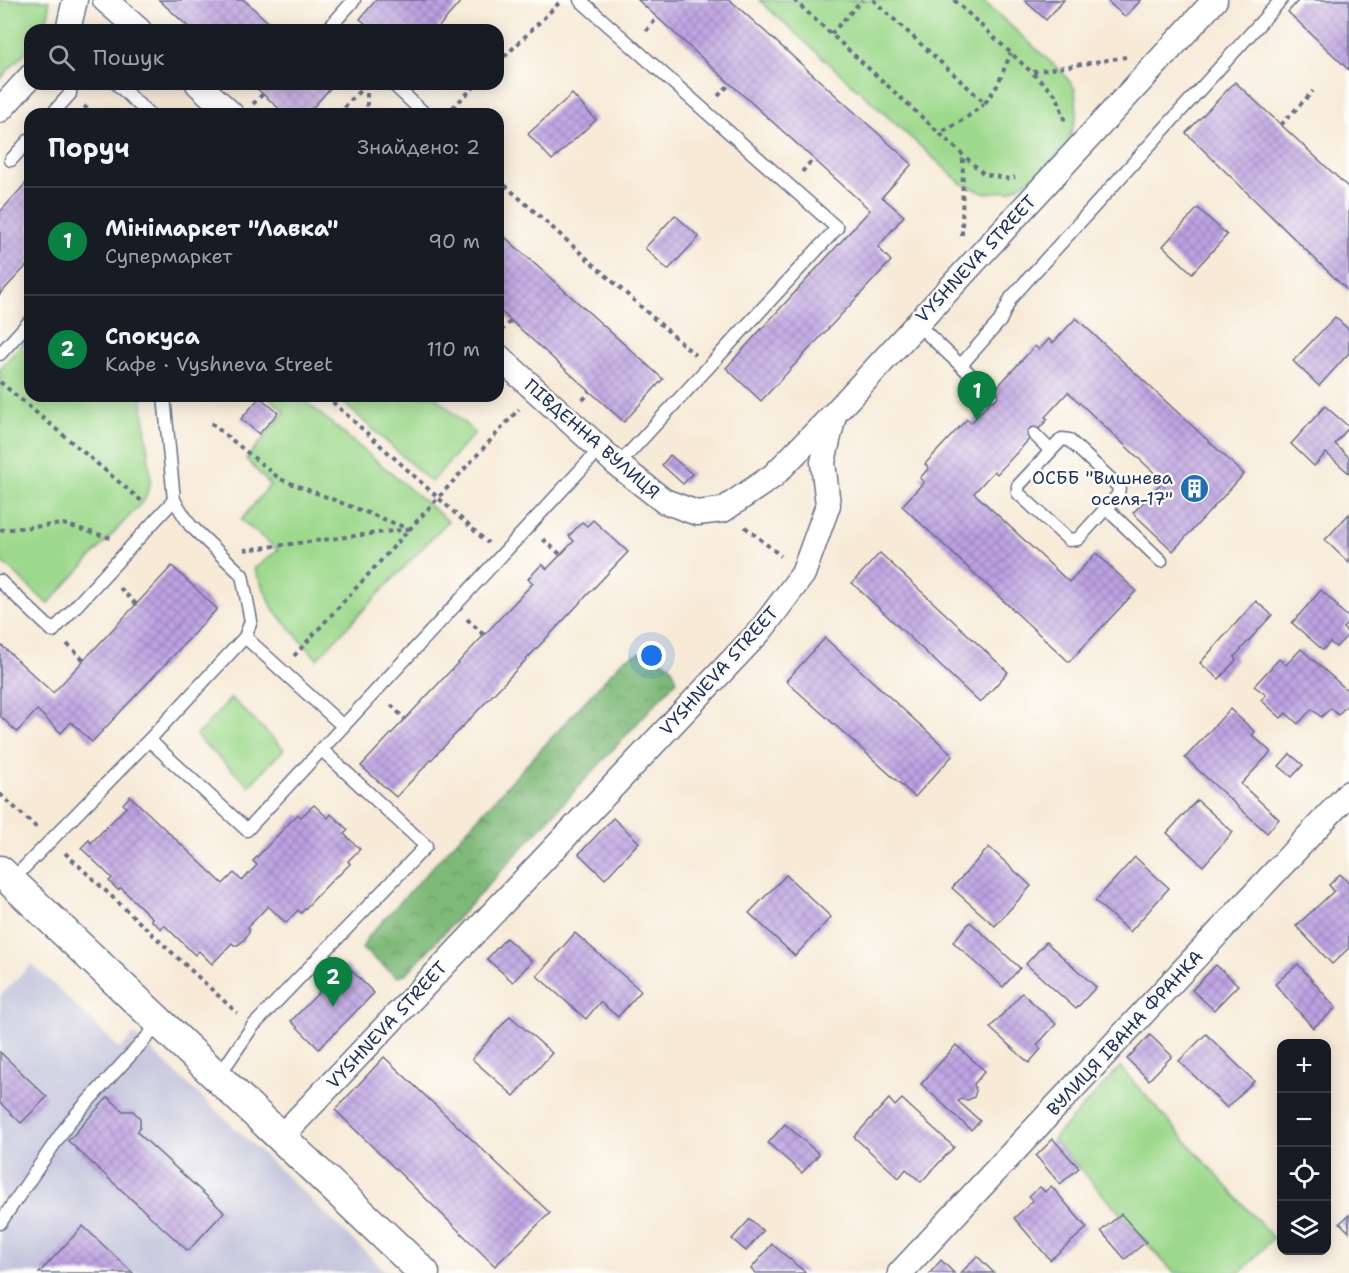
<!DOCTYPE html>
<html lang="uk">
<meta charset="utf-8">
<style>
body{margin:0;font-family:"Shantell Sans",sans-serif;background:#242831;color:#f1f3f6}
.controls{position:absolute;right:18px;bottom:18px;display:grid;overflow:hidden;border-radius:12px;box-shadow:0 3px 15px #0003}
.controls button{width:54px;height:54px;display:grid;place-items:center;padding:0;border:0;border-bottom:2px solid #363941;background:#171b24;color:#f1f3f6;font:30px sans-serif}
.you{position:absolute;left:652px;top:656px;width:21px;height:21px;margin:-15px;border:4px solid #fff;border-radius:50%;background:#1a73e8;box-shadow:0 0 0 9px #1a73e833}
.badge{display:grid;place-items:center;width:39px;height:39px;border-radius:50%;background:#0b8043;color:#fff;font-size:20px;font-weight:700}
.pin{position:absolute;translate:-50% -50px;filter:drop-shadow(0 2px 3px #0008)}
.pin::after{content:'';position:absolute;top:32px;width:21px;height:18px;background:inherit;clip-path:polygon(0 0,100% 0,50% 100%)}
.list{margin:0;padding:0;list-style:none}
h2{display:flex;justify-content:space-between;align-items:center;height:78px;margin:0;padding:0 24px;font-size:26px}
h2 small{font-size:20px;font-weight:400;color:#9ea1a6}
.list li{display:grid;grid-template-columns:39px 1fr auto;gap:18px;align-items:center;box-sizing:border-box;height:108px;padding:0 24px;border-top:2px solid #363941}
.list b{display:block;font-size:22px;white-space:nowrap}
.list p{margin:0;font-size:20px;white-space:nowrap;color:#9ea1a6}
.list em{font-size:20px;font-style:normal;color:#9ea1a6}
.icon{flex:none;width:33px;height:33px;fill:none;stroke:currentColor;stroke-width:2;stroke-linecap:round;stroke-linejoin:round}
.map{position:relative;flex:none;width:1349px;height:1273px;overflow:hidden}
.search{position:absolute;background:#171b24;box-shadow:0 3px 15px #0003;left:24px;top:24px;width:480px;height:66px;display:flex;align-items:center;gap:15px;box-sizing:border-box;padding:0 21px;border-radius:18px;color:#9ea1a6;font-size:22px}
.panel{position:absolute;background:#171b24;box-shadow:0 3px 15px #0003;left:24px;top:108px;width:480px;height:294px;border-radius:18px}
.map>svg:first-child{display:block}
.industrial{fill:#c2c2dc}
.green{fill:#9dd98c;stroke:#5c8475;stroke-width:1.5}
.forest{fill:url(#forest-crowns);stroke:#4c746b;stroke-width:1.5}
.building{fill:url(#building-cross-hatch)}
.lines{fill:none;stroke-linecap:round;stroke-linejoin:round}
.service-casing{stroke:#687088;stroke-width:15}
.minor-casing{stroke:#687088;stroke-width:27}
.tertiary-casing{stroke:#687088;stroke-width:33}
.path{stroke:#687088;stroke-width:4;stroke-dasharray:4.5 4.5;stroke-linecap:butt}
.service{stroke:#fff;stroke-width:12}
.minor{stroke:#fff;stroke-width:24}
.tertiary{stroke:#fff;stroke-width:30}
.labels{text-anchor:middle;stroke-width:5;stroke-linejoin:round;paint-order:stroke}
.street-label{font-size:18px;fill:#1b2f5e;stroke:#fdfcf7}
.poi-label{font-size:18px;fill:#1b2f5e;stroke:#fdfcf7;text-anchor:end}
</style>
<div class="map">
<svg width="1349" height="1273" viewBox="0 0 1349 1273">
<defs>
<pattern id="forest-crowns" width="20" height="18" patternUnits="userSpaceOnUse" patternTransform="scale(1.5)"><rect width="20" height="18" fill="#7eb978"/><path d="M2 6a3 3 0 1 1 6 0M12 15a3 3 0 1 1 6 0" fill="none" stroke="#669766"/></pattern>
<pattern id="building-cross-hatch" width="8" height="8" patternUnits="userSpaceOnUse" patternTransform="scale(1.5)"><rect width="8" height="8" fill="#bda2e2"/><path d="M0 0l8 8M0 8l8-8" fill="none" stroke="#9984ba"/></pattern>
</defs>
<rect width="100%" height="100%" fill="#fdfcf7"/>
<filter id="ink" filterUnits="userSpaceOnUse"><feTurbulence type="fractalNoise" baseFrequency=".0167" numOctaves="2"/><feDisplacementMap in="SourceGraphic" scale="12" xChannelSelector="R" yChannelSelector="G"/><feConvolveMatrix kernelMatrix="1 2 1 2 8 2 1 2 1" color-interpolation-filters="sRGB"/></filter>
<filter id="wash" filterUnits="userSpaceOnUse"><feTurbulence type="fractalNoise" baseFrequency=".008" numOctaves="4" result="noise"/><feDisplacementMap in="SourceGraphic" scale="24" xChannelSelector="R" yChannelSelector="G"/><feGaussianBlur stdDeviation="1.35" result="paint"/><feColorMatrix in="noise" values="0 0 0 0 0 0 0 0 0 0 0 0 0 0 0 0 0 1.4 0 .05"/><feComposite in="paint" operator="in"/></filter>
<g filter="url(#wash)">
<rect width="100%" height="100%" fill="#f7ead7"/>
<polygon class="industrial" points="32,964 120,1049 134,1034 279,1169 387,1273 0,1273 0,996"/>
<g class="green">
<polygon points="0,0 49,0 49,12 44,29 30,30 30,47 0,79"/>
<polygon points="759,0 982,0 1064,74 1075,89 1077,113 1068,144 1041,172 1010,191 984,193 962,184"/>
<polygon points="30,335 30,396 142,396 151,481 145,499 48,604 0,560 0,369"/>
<polygon points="269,396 299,396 448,521 317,659 274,610 254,569 278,550 241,520 270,485 246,459 285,412 268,397"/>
<polygon points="336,396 435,396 475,433 431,482"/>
<polygon points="231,698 284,749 249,786 196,736"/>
<polygon points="1120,1067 1273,1238 1240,1273 1174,1273 1053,1139"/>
</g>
<polygon class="forest" points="647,650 671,666 677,680 407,973 397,977 362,949 367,938 624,659"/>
<g id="blocks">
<g class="building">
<polygon points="159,0 244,0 277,30 192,30"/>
<polygon points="376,0 462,0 436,30 373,30 360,19"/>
<polygon points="638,0 730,0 912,164 882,197 904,216 878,247 891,261 761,401 726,368 870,210"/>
<polygon points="1024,0 1064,0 1046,20"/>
<polygon points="1106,0 1141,0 1125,17"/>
<polygon points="1299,0 1349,0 1349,70 1288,12"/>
<polygon points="1235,82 1349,188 1349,292 1186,133"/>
<polygon points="252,84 334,84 307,114 285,114"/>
<polygon points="572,94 596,120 552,160 528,134"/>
<polygon points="27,182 30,184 30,262 0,294 0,212"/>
<polygon points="1198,208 1227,235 1192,273 1163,246"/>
<polygon points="675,215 699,237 668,270 645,248"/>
<polygon points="498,231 663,379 624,422 498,309"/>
<polygon points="1335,317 1349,330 1349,353 1319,386 1293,361"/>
<polygon points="1076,318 1244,474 1173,551 1133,513 1163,481 1068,392 1045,417 1048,419 1034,434 997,474 994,471 974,493 1069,582 1096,553 1136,591 1069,662 902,506 924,482 920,478 929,468 925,464 967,419 971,423 991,401 987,398 1035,346 1039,350 1049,339 1053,343"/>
<polygon points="260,397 278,413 259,434 241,419"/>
<polygon points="1325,406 1349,427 1335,444 1349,457 1349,473 1326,453 1314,466 1291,444"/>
<polygon points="670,455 692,474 683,484 662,465"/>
<polygon points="1349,514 1349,563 1325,540"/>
<polygon points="593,520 628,552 396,797 361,766 533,583 528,579 542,564 547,569 574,541 569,536 582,522 587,526"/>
<polygon points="880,553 1008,672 980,703 852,583"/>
<polygon points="172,566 217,609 92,742 71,722 61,733 37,710 17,732 0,716 0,644 53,693"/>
<polygon points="1321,590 1338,606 1337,607 1349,618 1349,621 1343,628 1349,634 1336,647 1330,642 1323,650 1292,623"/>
<polygon points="1256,601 1272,615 1234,657 1236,660 1219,679 1200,663"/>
<polygon points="825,638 953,755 915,797 786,681"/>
<polygon points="1301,649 1349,692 1349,703 1338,715 1331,708 1321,717 1312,709 1298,724 1286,713 1281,718 1261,700 1266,695 1254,686 1279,659 1286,665"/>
<polygon points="1230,709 1255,732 1252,735 1271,752 1241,784 1279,819 1267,833 1185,758"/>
<polygon points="1290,754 1303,765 1292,777 1279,766"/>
<polygon points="130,796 223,884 234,873 242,881 257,865 253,861 298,814 301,817 314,805 328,818 331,814 348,830 344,834 360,849 348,861 350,864 338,876 337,875 301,913 298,910 286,923 268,906 248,927 249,929 249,932 244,940 238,945 234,945 232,943 212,964 199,951 195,955 164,925 161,929 151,920 152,918 121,888 118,890 109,881 112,878 81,848 89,840 91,843 126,807 123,804"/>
<polygon points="1197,800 1233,832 1203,866 1167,833"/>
<polygon points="613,818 639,842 605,879 579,854"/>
<polygon points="989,847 1031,886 995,926 952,888"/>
<polygon points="1135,857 1169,888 1130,932 1095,901"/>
<polygon points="1340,874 1349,883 1349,948 1332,964 1296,926 1334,891 1329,885"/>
<polygon points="786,875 831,917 795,956 749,913"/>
<polygon points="970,922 1020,968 1003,987 953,942"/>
<polygon points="575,933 641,991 618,1017 600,1002 586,1019 537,976"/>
<polygon points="506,938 532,961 513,982 487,959"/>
<polygon points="1046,942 1096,987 1076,1009 1026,964"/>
<polygon points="1298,964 1336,1008 1313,1028 1275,984"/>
<polygon points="346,965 374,993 319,1049 291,1021"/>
<polygon points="1216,965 1238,985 1214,1010 1192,990"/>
<polygon points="1022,993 1056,1024 1037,1045 1041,1049 1029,1063 990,1028"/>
<polygon points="510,1016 552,1053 514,1096 472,1059"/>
<polygon points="1206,1034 1254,1081 1227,1108 1179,1061"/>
<polygon points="1150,1035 1172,1056 1149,1080 1127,1059"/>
<polygon points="956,1045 985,1071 974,1084 976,1091 974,1097 968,1100 961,1099 958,1101 980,1121 971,1130 921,1084"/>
<polygon points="0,1052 47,1097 21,1123 0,1103"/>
<polygon points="384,1057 550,1213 495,1266 335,1110"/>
<polygon points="108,1097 123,1111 133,1111 140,1118 140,1127 137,1132 224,1212 188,1251 68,1141"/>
<polygon points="889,1099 895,1106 902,1099 954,1147 921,1182 906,1169 899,1178 854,1137"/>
<polygon points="785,1124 819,1154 802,1173 768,1143"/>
<polygon points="1053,1139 1079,1168 1060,1184 1036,1156"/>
<polygon points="1051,1186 1087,1228 1050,1260 1014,1218 1033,1201 1029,1196 1040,1187 1045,1192"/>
<polygon points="1121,1214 1146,1242 1125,1259 1101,1231"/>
<polygon points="1349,1215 1349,1232 1340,1223"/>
<polygon points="750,1219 763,1231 746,1251 732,1239"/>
<polygon points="83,1226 133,1273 39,1273"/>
<polygon points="772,1244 806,1273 755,1273 751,1269"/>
<polygon points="977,1256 994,1273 961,1273"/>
<polygon points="941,1260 954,1273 930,1273"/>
</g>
</g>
</g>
<g filter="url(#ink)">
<use href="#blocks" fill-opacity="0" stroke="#687088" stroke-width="1.5"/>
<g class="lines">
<defs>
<g id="service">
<polyline points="580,0 837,228 618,465"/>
<polyline points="334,30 330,27 354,0"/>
<polyline points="117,84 149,114"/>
<polyline points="393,84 425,114"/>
<polyline points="52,114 70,94 70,84"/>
<polyline points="11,160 30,139"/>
<polyline points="917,324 991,394"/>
<polyline points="0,354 30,321"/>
<polyline points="961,365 1000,321 1011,298 1281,0"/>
<polyline points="1034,434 1050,450"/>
<polygon points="1062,439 1069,440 1119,487 1118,495 1078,539 1069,540 1018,493 1018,486"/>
<polyline points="1106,508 1161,561"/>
<polyline points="0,581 53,631 174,500"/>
<polyline points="245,637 343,726"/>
<polyline points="149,740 247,830 600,449"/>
<polyline points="11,881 149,740 245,637 251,621 242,575 190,525 174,500 164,396"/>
<polyline points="218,1077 252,1027 426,846 322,750"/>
<polyline points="0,1223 70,1121 160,1023"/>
</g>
<g id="minor">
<polyline points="105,0 139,30"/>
<polyline points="68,30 75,0"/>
<polyline points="198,84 231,114"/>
<polyline points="0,110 30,77"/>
<polyline points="498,356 618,465 664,501 697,513 723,510 773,476 835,413 1215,0"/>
<polyline points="281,1137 761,630 803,574 828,505 823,462 834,415"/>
<polyline points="900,1273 1349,793"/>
</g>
<polyline id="tertiary" points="0,871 424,1273"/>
</defs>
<use href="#service" class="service-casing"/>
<use href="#minor" class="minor-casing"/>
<use href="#tertiary" class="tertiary-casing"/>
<g class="path">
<polyline points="794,0 984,174 1010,179 1015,177"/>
<polyline points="873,0 985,103 966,118 939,134"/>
<polyline points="954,0 1057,96 1064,118 1063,125"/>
<polyline points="183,30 187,26"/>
<polyline points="646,31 657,18"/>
<polyline points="831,34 862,0"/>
<polyline points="498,63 561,1"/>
<polyline points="1033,72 1126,57"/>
<polyline points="367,84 367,114"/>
<polyline points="718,96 730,84"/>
<polyline points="985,103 997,86 1011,53"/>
<polyline points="253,104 263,94"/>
<polyline points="84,106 93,114"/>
<polyline points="338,114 366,84"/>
<polyline points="446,114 477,84"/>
<polyline points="1281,125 1313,91"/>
<polyline points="802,172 813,159"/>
<polyline points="498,179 695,355"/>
<polyline points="962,235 963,156"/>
<polyline points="501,331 511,321"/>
<polyline points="0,382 144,503"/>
<polyline points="326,396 488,543"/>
<polyline points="583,400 590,391"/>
<polyline points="211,423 280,479 409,529"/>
<polyline points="745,527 781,556"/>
<polyline points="0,530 63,524 111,538"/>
<polyline points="543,539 560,554"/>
<polyline points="244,550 409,529"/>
<polyline points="120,588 136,604"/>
<polyline points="467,619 484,635"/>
<polyline points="67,644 84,660"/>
<polyline points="294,656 519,409"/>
<polyline points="391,705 405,719"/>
<polyline points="0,794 37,828"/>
<polyline points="65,853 237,1013"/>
</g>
<use href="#service" class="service"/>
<use href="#minor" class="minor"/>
<use href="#tertiary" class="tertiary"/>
</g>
</g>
<defs>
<symbol id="building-disc" viewBox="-11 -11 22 22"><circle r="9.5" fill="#1f6fb2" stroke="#fdfcf7"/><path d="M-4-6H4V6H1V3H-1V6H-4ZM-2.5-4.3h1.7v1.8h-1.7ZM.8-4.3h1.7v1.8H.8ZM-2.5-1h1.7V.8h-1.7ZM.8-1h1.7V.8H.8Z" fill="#fff"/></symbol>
</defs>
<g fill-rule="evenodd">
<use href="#building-disc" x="1178" y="472" width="33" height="33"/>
</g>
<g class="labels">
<g class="street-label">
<text transform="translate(976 259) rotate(-47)" y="6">VYSHNEVA STREET</text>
<text transform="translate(592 439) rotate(41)" y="6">ПІВДЕННА ВУЛИЦЯ</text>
<text transform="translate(719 671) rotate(-48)" y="6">VYSHNEVA STREET</text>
<text transform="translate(387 1025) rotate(-47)" y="6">VYSHNEVA STREET</text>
<text transform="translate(1125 1033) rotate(-47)" y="6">ВУЛИЦЯ ІВАНА ФРАНКА</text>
</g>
<g class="poi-label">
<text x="1173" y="484">ОСББ "Вишнева<tspan x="1173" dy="21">оселя-17"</tspan></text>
</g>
</g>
</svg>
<div class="controls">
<button>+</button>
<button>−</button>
<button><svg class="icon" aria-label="locate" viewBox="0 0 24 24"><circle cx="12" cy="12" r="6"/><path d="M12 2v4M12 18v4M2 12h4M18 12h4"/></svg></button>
<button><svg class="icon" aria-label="layers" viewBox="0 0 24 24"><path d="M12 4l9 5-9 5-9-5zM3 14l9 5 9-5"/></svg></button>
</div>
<div class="you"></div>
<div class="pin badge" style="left:977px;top:421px">1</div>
<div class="pin badge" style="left:333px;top:1007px">2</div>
<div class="search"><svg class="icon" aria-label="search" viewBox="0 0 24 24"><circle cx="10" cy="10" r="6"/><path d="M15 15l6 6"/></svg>Пошук</div>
<section class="panel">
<h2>Поруч<small>Знайдено: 2</small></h2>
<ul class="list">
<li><span class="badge">1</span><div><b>Мінімаркет &quot;Лавка&quot;</b><p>Супермаркет</p></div><em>90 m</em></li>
<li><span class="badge">2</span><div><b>Спокуса</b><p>Кафе · Vyshneva Street</p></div><em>110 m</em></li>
</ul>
</section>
</div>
